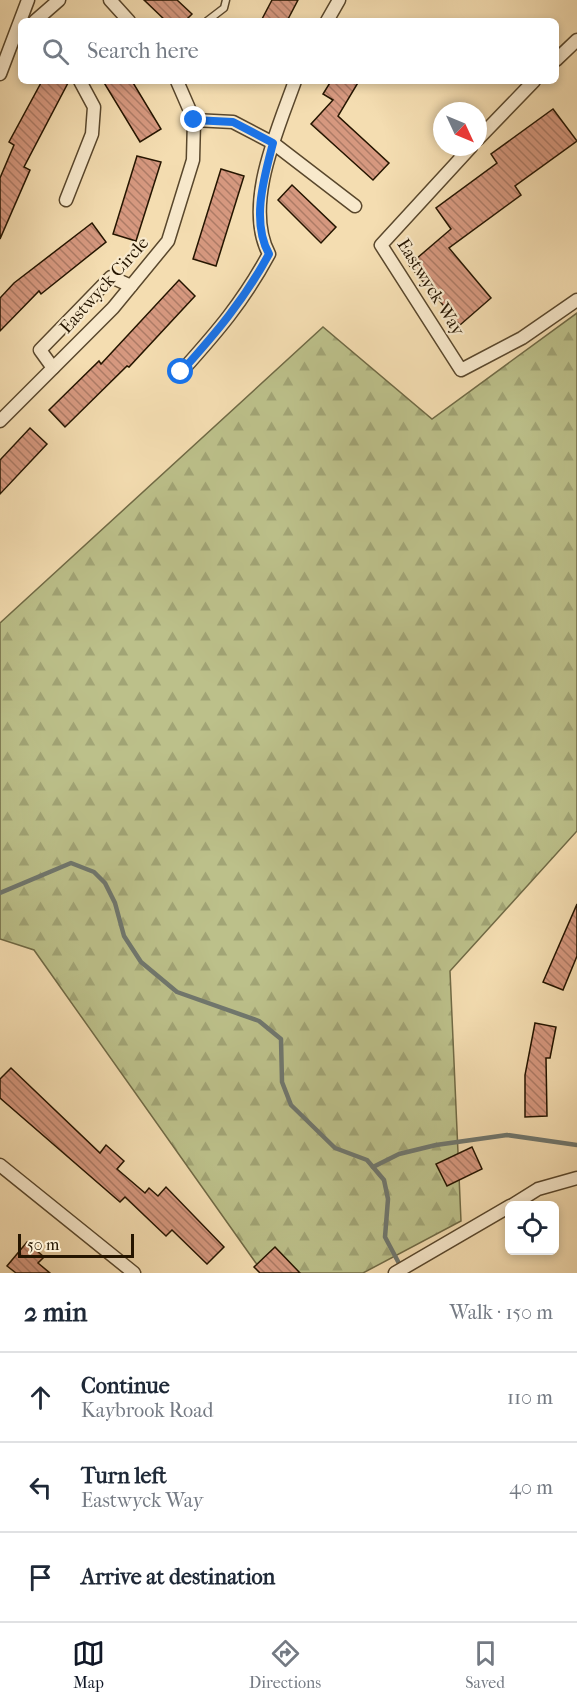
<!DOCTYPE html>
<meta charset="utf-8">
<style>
body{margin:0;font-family:"IM FELL French Canon",serif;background:#f2f2f3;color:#1f2937}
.controls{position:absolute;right:18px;bottom:18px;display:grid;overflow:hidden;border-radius:9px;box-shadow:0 3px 9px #0003}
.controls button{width:54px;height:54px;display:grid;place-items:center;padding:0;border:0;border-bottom:2px solid #e0e1e3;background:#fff;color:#1f2937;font:30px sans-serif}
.compass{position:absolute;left:433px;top:102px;width:54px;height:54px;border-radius:50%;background:#fff;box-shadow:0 3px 9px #0003;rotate:134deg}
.scale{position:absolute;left:18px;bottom:15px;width:116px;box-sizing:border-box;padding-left:6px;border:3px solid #251500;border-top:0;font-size:16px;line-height:21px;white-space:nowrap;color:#251500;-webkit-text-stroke:4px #f8e9cc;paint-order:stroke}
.stop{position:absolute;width:18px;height:18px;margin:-14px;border:4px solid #1a73e8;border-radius:50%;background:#fff}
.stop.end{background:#1a73e8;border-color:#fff;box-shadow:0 2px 6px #0008}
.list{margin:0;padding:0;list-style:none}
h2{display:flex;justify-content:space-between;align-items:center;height:78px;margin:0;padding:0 24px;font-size:26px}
h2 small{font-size:20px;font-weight:400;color:#747a83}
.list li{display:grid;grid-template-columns:39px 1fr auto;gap:18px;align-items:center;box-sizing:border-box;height:90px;padding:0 24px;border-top:2px solid #e0e1e3}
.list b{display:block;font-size:22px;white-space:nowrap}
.list p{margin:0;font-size:20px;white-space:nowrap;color:#747a83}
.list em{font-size:20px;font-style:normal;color:#747a83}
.icon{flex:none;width:33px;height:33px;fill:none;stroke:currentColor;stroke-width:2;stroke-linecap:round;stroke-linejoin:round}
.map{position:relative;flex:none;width:577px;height:1273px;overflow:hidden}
.search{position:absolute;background:#fff;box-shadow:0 3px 9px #0003;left:18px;right:18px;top:18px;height:66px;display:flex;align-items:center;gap:15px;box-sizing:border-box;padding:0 21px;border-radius:9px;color:#747a83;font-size:22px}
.sheet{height:348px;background:#fff}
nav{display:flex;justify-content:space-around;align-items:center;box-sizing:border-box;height:84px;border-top:2px solid #e0e1e3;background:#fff;font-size:16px;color:#747a83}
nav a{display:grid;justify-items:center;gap:3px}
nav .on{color:#111827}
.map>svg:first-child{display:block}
.forest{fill:url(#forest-firs);stroke:#706a45;stroke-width:1.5}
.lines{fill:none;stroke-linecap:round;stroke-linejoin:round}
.stream{stroke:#70776e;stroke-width:4.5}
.building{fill:url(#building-back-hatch);stroke:#251500;stroke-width:1.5}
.lane-casing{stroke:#59472c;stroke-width:9}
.street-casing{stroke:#59472c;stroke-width:15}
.lane{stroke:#f8e9cc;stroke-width:6}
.street{stroke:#f8e9cc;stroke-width:12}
.route{stroke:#1a73e8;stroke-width:8}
.labels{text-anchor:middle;stroke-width:4.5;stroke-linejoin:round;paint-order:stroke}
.street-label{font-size:18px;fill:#251500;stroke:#f8e9cc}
</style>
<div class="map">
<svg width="577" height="1273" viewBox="0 0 577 1273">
<defs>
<pattern id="forest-firs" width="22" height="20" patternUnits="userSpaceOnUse" patternTransform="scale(1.5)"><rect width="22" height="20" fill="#bcc08a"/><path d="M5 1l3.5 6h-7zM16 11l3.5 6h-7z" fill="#a1a475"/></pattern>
<pattern id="building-back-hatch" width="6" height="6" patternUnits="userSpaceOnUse" patternTransform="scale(1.5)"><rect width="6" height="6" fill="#d6987f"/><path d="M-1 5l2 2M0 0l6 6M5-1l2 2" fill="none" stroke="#ad7b66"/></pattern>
</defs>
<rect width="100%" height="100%" fill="#f4ddb1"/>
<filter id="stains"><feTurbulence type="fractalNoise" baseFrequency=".00333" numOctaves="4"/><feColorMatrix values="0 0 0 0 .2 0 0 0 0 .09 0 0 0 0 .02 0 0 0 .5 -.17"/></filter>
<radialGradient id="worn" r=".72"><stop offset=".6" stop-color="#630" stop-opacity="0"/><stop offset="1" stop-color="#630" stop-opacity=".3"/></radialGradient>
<polygon class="forest" points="577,313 577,831 450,971 461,1221 363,1273 263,1273 34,950 0,939 0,623 323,327 432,419"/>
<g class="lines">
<g class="stream">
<polyline points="0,893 71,863 94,872 105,883 115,903 124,936 141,962 177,992 259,1021 281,1039 282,1082 291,1105 335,1148 367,1160 384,1180 388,1199 385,1237 402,1269"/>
<polyline points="373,1167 399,1154 436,1145 507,1135 577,1145"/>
</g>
</g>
<g class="building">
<polygon points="144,0 177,0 192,14 185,21 166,21"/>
<polygon points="272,0 298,0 287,21 261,21"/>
<polygon points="42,81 69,81 24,167 30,170 0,239 0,178 14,145 9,142"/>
<polygon points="103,81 132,81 161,129 140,142"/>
<polygon points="331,81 359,81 338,116 389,163 373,180 311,124 333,100 323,94"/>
<polygon points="553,109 577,141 515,186 521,195 449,248 491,298 460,325 409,265 451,229 436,208 497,163 491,154"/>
<polygon points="137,156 161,162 136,241 113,234"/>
<polygon points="221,169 244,176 216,266 193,259"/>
<polygon points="292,185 336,227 321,243 278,200"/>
<polygon points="92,223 106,242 41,294 39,291 0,331 0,298 14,283"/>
<polygon points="179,280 195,296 129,367 127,366 65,427 49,410 99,361 101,364"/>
<polygon points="30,428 47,444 0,494 0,460"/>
<polygon points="577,904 577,956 563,990 543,982"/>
<polygon points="535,1023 556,1027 550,1058 546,1058 547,1116 525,1117 525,1075"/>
<polygon points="11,1068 100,1153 106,1145 124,1161 117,1169 145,1193 149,1188 158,1196 166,1187 224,1247 207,1264 172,1230 166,1236 125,1197 120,1202 0,1098 0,1079"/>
<polygon points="472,1147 482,1169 447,1186 436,1164"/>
<polygon points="27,1242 44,1257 38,1263 50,1273 16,1273 7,1266"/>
<polygon points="275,1247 300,1273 260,1273 254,1267"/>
</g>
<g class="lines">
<defs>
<polyline id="lane" points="207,21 224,8 226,0"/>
<g id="street">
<polyline points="110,0 129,21"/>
<polyline points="35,21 59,0"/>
<polyline points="327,21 339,0"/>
<polyline points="556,60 577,40"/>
<polyline points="0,74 28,0"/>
<polyline points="194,120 233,122 273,143 355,206"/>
<polyline points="478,139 534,81"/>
<polyline points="471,147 381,245 461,370 522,338 577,300"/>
<polyline points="66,200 92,134 94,107 80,81"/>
<polyline points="53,368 40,350 111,277 131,286"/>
<path d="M181 372C217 332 243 302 269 254 243 205 278 129 295 81"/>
<polyline points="0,421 113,308 168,241 193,160 194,120 177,81"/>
<polyline points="0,1165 134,1273"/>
<polyline points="511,1206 538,1189 577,1178"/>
<polyline points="395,1273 510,1206"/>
</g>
</defs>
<use href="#lane" class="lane-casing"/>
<use href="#street" class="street-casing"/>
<use href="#lane" class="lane"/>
<use href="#street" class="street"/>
</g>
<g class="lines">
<path class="route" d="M181 372C216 333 244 300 269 254 251 221 264 178 273 143L233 122 194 120"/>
</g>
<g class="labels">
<g class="street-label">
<text transform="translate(104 285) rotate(-48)" y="6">Eastwyck Circle</text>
<text transform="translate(431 287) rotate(58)" y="6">Eastwyck Way</text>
</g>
</g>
<rect width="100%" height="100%" filter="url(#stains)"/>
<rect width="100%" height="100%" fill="url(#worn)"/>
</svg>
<div class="controls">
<button><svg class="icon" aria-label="locate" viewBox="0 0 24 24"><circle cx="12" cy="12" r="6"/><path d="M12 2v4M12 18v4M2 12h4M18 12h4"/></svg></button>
</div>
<svg class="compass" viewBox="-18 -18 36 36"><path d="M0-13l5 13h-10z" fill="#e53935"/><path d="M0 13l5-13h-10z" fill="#747a83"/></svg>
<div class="scale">50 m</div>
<div class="stop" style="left:181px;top:372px"></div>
<div class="stop end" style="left:194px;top:120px"></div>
<div class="search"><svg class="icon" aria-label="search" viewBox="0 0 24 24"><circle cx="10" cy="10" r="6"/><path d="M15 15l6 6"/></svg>Search here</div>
</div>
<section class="sheet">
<h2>2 min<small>Walk · 150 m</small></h2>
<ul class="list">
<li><svg class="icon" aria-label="ahead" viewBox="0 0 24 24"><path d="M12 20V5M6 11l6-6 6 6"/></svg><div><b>Continue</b><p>Kaybrook Road</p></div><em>110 m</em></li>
<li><svg class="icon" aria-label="left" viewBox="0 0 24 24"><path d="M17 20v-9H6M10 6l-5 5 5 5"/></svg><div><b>Turn left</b><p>Eastwyck Way</p></div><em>40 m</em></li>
<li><svg class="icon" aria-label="arrive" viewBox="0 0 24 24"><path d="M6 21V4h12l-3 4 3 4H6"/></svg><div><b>Arrive at destination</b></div></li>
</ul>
</section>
<nav>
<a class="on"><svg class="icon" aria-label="map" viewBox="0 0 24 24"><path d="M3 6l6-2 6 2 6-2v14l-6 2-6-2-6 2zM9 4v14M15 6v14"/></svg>Map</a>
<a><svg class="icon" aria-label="directions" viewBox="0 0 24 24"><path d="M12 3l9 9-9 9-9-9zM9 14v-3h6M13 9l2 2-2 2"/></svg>Directions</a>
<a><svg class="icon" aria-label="saved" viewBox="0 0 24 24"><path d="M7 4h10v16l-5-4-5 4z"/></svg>Saved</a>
</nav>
